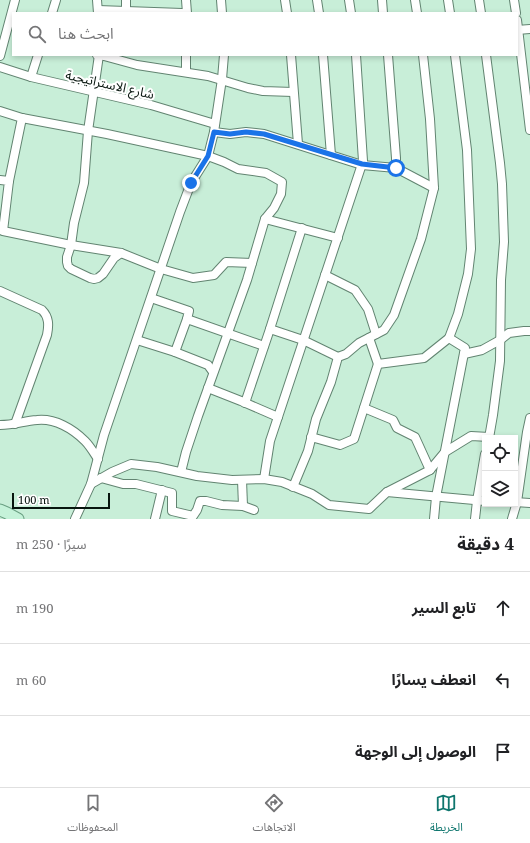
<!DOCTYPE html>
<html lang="ar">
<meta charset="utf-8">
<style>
body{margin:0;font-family:"Noto Serif","Noto Sans Arabic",serif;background:#f2f2f2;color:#202124;direction:rtl}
.controls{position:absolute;right:12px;bottom:12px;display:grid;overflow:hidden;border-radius:0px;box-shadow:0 2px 6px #0003}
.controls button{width:36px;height:36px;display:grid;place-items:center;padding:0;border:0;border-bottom:1px solid #e0e0e0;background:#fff;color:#202124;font:20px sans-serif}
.scale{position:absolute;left:12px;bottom:10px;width:98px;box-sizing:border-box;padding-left:4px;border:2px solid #07150e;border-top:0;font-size:11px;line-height:14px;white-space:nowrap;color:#07150e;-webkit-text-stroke:3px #fff;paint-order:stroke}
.stop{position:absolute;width:12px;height:12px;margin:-9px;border:3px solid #1a73e8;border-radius:50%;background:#fff}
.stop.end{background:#1a73e8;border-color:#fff;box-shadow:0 1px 4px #0008}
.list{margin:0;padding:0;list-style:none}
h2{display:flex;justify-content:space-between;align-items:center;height:52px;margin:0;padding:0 16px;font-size:17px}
h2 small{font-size:13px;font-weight:400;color:#757577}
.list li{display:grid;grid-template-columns:26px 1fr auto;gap:12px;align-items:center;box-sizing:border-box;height:72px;padding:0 16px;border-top:1px solid #e0e0e0}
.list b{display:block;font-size:15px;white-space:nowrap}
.list em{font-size:13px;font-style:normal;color:#757577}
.icon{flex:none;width:22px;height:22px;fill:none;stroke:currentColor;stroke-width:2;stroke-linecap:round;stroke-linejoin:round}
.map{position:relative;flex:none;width:530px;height:519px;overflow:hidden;direction:ltr}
.search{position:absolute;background:#fff;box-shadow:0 2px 6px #0003;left:12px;right:12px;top:12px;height:44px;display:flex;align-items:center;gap:10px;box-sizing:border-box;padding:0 14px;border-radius:0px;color:#757577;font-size:15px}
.sheet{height:268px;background:#fff}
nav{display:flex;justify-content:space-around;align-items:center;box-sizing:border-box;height:56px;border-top:1px solid #e0e0e0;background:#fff;font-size:11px;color:#757577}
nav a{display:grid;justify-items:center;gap:2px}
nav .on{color:#0f766e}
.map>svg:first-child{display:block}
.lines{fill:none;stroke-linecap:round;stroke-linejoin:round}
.minor-casing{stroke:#628471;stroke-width:10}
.major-casing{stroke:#699f82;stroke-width:13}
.minor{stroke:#fff;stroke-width:8}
.major{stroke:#c5f2d9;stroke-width:11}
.route{stroke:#1a73e8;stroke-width:5}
.labels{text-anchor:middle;stroke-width:4;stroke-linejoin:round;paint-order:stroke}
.street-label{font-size:13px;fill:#07150e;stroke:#fff}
</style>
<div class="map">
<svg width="530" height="519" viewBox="0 0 530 519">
<rect width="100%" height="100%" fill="#c8eed8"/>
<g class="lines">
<defs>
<g id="minor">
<polyline points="97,0 98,13"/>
<polyline points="126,0 126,11"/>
<polyline points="186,0 187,13"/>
<polyline points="221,0 222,13"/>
<polyline points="285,0 287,13"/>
<polyline points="317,0 319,13"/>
<polyline points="349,0 351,13"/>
<polyline points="382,0 383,13"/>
<polyline points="415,0 417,13"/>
<polyline points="448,0 450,13"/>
<polyline points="479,0 481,13"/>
<polyline points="514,0 516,13"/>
<polyline points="98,10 182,13"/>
<polyline points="52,13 56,0"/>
<polyline points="517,20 530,130"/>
<polyline points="517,30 530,29"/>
<polyline points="97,55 104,56 137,65 208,76 248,88 263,91 293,92"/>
<polyline points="99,55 88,131 84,183 74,223 71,245 67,257 67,262 68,266 71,269 90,278 94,279 98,278 103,274 114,258 121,253"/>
<polyline points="291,55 298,144"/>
<polyline points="323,55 331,155"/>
<polyline points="388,55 396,158 396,168"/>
<polyline points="486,55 500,163 502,184 504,242 501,280 500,361 493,415 489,438"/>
<polyline points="0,56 15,0"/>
<polyline points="0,67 31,77 151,105 215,124"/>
<polyline points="186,72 186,55"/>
<polyline points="31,77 38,55"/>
<polyline points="0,111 22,118 107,134 208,156 224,162 238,169 266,173 282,182 281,194 274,208 265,219 247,280 198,416 186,452 181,472"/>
<polyline points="214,132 230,134 246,132 264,134 362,165 396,168 434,188"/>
<polyline points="0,180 9,181 3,231 71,245 121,253 161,269 193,278 214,275 226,262 252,263"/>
<polyline points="9,181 22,118"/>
<polyline points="265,219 338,238"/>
<polyline points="302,228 270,329 303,340 338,357"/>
<polyline points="325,275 355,290 368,309 376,334"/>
<path d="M0 291 42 310C49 317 49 325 47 335L15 424"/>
<polyline points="151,298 189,311 187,319"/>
<polyline points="369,338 378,364"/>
<polyline points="137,340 175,352 208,365 213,372"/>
<polyline points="175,352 187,319 264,346"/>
<polyline points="464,354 482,350 500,340 509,333 524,331 530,331"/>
<polyline points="208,388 241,401 278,417"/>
<polyline points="245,403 270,329"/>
<polyline points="364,408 393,420 397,428 415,437 430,470"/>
<path d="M0 425C14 425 24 421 37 420 55 418 73 429 85 441 90 446 94 453 98 459"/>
<polyline points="311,437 340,445 354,439 378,364 424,358 449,338"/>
<polyline points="101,478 123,484 136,484 172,493 172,511 193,516 197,510 200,501 206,501 222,505 243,506 254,510"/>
<polyline points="264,479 270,441 363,161 356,55"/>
<polyline points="242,480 243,506"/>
<polyline points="91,484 112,472 131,464 157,467 197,476 232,480 264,479 282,482 312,494 329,505 369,509 387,492 485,501"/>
<polyline points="293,487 308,451 316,419 331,382 338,357 346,354 359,343 384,330 394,315 421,239 434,188 430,119 423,55"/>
<polyline points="387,492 430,470 445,452 471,436 489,437"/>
<polyline points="515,502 530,503"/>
<polyline points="75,519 91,484 104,435 180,212 191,183 208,156 214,132 222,79 224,55"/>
<polyline points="155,519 162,490"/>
<polyline points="434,519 436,497 465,348 449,338 458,314 468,274 471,249 467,150 455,55"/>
<polyline points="475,519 477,501 485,454"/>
<polyline points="512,519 517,502 527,432 530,418"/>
</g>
<polyline id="major" points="0,510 7,513 18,519"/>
</defs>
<use href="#minor" class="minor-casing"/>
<use href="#major" class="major-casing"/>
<use href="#minor" class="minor"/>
<use href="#major" class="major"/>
</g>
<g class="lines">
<polyline class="route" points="191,183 208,156 214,132 230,134 246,132 264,134 362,164 396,168"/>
</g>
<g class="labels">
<g class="street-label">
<text transform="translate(110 84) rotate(13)" y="5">شارع الاستراتيجية</text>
</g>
</g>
</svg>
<div class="controls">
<button><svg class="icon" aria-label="locate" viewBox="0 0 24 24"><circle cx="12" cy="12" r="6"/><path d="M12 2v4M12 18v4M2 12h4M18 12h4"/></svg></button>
<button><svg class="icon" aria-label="layers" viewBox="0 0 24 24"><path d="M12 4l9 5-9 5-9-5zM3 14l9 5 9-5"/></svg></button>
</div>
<div class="scale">100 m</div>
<div class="stop" style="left:396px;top:168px"></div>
<div class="stop end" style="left:191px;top:183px"></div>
<div class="search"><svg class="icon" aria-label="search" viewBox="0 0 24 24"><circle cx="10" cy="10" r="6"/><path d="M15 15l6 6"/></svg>ابحث هنا</div>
</div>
<section class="sheet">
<h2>4 دقيقة<small>سيرًا · 250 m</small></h2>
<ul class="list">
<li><svg class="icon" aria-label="ahead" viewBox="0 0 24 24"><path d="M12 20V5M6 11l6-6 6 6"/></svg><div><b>تابع السير</b></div><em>190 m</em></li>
<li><svg class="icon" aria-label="left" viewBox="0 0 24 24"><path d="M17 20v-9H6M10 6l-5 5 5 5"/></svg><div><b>انعطف يسارًا</b></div><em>60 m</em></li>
<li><svg class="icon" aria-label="arrive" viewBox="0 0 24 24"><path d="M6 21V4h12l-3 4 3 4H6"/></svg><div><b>الوصول إلى الوجهة</b></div></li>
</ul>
</section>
<nav>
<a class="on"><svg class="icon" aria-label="map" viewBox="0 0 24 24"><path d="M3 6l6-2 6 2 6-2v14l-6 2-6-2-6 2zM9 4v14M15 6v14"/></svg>الخريطة</a>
<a><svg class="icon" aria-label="directions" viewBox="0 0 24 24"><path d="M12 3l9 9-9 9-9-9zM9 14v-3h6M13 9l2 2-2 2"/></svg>الاتجاهات</a>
<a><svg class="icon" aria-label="saved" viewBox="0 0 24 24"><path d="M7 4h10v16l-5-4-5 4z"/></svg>المحفوظات</a>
</nav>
